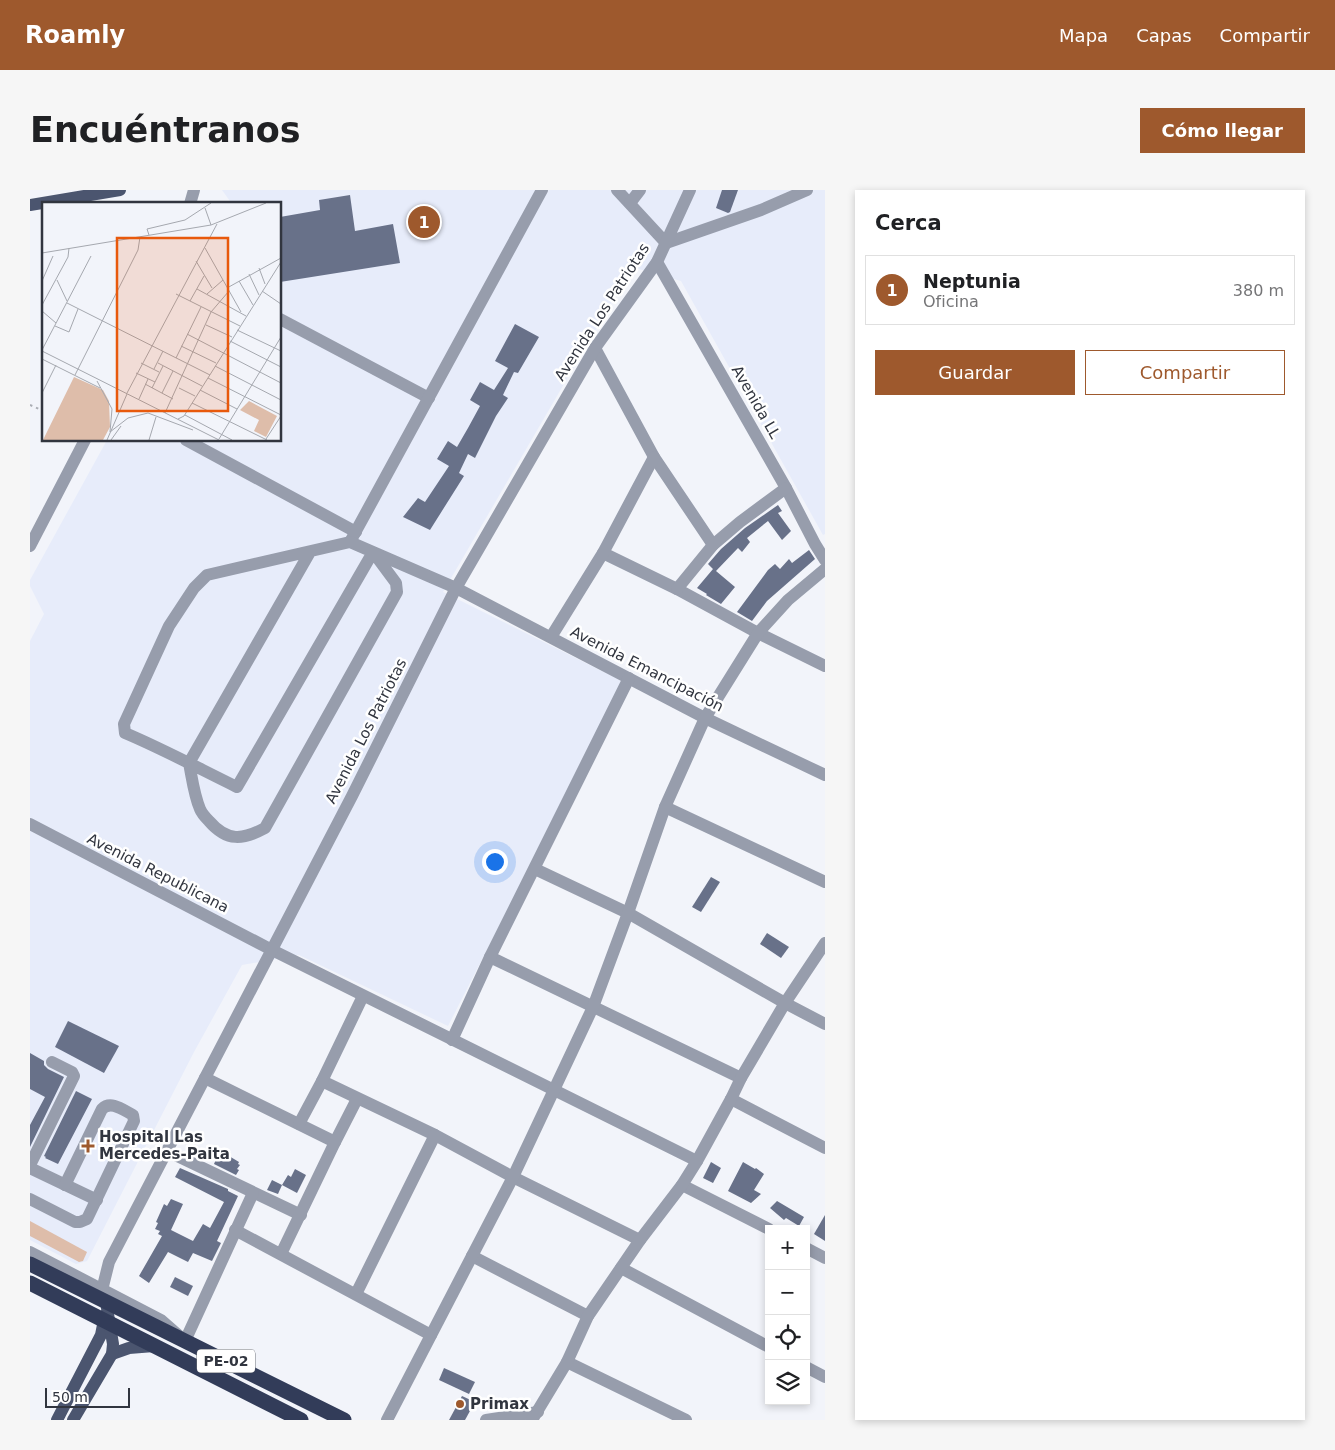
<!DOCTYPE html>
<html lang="es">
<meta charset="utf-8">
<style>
body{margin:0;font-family:"DejaVu Sans",sans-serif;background:#f6f6f6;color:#202124}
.controls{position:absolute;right:15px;bottom:15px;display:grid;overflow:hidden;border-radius:0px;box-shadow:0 2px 8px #0003}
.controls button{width:45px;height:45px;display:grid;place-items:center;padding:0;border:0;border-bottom:1px solid #e0e0e0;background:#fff;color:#202124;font:25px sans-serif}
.scale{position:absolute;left:15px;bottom:12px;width:85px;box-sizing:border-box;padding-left:5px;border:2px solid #31353f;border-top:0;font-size:14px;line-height:18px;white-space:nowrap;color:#31353f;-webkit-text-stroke:4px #fff;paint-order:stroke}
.you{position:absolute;left:464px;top:671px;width:18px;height:18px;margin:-12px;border:4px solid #fff;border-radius:50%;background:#1a73e8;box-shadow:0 0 0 8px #1a73e833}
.badge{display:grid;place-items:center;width:32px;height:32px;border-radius:50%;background:#9e592d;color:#fff;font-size:16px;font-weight:700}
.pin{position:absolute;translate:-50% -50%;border:2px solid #fff;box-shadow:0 1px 5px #0006}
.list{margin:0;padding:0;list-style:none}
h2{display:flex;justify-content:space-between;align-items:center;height:65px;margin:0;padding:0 20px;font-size:21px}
h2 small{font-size:16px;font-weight:400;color:#757577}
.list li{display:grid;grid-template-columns:32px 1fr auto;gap:15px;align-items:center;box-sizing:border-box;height:70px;margin:0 10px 10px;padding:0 10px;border:1px solid #e0e0e0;border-radius:0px}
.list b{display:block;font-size:19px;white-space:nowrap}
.list p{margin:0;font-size:16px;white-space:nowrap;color:#757577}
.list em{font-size:16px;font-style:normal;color:#757577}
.actions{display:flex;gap:10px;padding:15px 20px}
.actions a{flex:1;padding:11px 0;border:1px solid #9e592d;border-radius:0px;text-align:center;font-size:18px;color:#9e592d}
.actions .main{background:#9e592d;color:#fff}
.icon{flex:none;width:28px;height:28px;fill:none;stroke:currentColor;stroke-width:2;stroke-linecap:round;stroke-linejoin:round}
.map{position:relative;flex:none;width:795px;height:1230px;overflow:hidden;border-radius:0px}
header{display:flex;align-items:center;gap:30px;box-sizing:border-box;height:70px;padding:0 25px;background:#9e592d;color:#fff}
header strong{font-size:24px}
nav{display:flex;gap:28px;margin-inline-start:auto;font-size:18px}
.intro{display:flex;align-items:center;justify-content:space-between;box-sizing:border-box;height:120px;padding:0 30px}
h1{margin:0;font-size:35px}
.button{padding:12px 22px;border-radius:0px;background:#9e592d;color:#fff;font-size:18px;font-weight:700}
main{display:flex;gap:30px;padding:0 30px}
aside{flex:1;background:#fff;border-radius:0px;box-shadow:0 2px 8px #0003}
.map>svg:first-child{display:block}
.built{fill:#e7ecfa}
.green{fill:#debdaa}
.building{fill:#687189}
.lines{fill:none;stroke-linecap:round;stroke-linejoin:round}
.path{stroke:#aaadb4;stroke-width:2;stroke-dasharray:2.5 4;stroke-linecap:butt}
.minor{stroke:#979dac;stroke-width:12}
.major{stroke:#4b556f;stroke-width:12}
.highway{stroke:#323c59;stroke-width:15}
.poi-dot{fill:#9e592d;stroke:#fff;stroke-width:2}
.labels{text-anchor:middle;stroke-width:5;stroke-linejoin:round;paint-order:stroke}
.shield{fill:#fff;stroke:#6f7279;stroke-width:1}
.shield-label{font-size:14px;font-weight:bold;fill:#31353f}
.street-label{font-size:15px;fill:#31353f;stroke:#fff}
.poi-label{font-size:15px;font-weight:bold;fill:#31353f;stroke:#fff;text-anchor:start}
.inset-road{fill:none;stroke:#a5a8af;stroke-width:1}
.view{fill:#e8590c;fill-opacity:0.15;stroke:#e8590c;stroke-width:2.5}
.inset-edge{fill:none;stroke:#31353f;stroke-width:2.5}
</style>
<header>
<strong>Roamly</strong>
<nav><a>Mapa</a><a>Capas</a><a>Compartir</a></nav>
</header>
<div class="intro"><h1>Encuéntranos</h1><a class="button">Cómo llegar</a></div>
<main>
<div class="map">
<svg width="795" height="1230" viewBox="0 0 795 1230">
<rect width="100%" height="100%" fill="#f2f4fa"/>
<polygon class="built" points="192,0 795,0 795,344 793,345 651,91 602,77 413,402 594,492 418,836 269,765 212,775 164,862 57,1071 46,1074 0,1050 0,451 14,424 0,396 0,390 77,250 250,250 250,14 202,14"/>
<polygon class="green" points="0,1031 57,1062 53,1071 49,1072 0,1046"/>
<g class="building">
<polygon points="692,0 708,0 700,22 698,23 686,18"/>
<polygon points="320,5 325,41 363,34 370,73 250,92 250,27 290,20 289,10"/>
<polygon points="485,134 509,147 488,183 484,182 473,205 478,208 466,226 445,268 438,264 429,283 434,286 400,340 373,327 388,308 395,312 419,276 407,269 418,251 427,257 438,238 450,216 440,210 450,192 464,200 478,178 465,171"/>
<polygon points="748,315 752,321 748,323 761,341 752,350 738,331 717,348 720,352 712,362 708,358 686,381 705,397 691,414 676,405 677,404 667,398 683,379 678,374 691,359 715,338"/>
<polygon points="779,360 785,369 737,411 722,431 707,422 738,380 745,374 750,379 759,369 762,373"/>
<polygon points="681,687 690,692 671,722 662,717"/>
<polygon points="737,743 759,757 751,768 730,754"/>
<polygon points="38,831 89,856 74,883 25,857"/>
<polygon points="0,863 14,871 14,875 18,879 34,887 0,957 0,935 15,907 0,899"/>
<polygon points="46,901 62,909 28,974 15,968 16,967 14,966"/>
<polygon points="191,958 201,963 199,966 209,972 208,974 210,975 207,979 209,980 206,985 184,974"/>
<polygon points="681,972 691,978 683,993 673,988"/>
<polygon points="713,972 725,979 726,978 734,984 724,1000 731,1004 721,1013 698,1001"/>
<polygon points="150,978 198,999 198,1001 208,1006 187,1051 191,1053 182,1071 163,1063 158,1072 138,1062 119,1093 109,1086 132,1046 128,1044 130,1041 125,1039 128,1033 126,1032 134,1014 137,1016 141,1009 153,1014 141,1040 163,1051 173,1034 180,1038 194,1012 145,987"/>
<polygon points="265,979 276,985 267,1003 252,995 258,985 261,987"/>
<polygon points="242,990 252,995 248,1004 237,1000"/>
<polygon points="747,1011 774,1027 769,1036 756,1028 754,1030 740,1018"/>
<polygon points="795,1025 795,1051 784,1044"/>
<polygon points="145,1087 163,1096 158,1106 140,1097"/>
<polygon points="414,1178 445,1192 439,1204 409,1190"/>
<polygon points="432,1206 445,1212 435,1230 419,1230"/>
</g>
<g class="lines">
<polyline class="path" points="0,215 14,221"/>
<g class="minor">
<polyline points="587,0 636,53 731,20 777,0"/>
<polyline points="600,13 610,0"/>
<polyline points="160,14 164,0"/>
<polyline points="627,72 756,298 785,354 795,370"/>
<polyline points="250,129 399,208"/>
<polyline points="565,158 624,267 683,355"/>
<polyline points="156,250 326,342"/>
<polyline points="320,352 512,0"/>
<polyline points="0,356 55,250"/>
<path d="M280 362 159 573C162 588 164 605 170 619 172 624 176 628 179 631 197 652 213 650 235 638L367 402 366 393 343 362 207 597C170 579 133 559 95 543L94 534 139 436 164 398 177 385 320 352 426 398 675 528 795 585"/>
<polyline points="573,363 647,399 728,443 795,476"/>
<polyline points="647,399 683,355 710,332 756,298"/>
<polyline points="521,447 573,363 624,267"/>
<polyline points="635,617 795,692"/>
<polyline points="0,634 242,760 667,971"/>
<polyline points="505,679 598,723 755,813 795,834"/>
<polyline points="460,767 711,888"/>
<polyline points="422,850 460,767 599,488"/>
<polyline points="175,888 305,952"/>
<polyline points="292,891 405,945 483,987 610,1050"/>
<polyline points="701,909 795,958"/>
<polyline points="269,934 292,891 333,806"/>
<polyline points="137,961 271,1025"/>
<polyline points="0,975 44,886 42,882 22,872"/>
<polyline points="0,978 67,1010"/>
<polyline points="652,995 739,1039"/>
<path d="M0 1009 45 1032H50L57 1029 104 931 103 925C93 920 81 910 72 919L35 995"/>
<polyline points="205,1040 401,1145"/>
<polyline points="776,1058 795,1068"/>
<polyline points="0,1062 131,1130 155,1151 223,1003"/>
<polyline points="251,1064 305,952 327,909"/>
<polyline points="442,1066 558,1126"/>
<polyline points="591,1078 739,1157"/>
<polyline points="326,1104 405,945"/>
<polyline points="76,1112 72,1100 79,1072 322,606 426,398 565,158 627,72 660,0"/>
<polyline points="537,1172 656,1230"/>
<polyline points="776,1177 795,1187"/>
<polyline points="357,1230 483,987 563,817 598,723 635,617 675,528 728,443 758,410 795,379"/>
<polyline points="456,1230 508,1222"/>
<polyline points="502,1230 537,1172 558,1126 610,1050 652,995 667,971 701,909 711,888 755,813 795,753"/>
</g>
<g class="major">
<polyline points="0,15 90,0"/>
<polyline points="82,1164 99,1158 124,1156"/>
<polyline points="27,1230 71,1145 75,1125"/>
<polyline points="43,1230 82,1164 83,1154 76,1112"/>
</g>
<g class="highway">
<polyline points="0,1074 314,1230"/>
<polyline points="0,1093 271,1230"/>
</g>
</g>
<g class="poi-dot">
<path d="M55.5 948.5h5v5h5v5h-5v5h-5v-5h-5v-5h5z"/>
<circle cx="430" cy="1214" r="5"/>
</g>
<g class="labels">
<rect class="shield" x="167" y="1159.5" width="58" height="23" rx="4"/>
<g class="shield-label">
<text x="196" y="1176">PE-02</text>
</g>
<g class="street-label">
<text transform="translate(572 122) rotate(-57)" y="5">Avenida Los Patriotas</text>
<text transform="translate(726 212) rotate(60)" y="5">Avenida LL</text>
<text transform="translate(617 479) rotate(27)" y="5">Avenida Emancipación</text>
<text transform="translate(336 541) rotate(-63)" y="5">Avenida Los Patriotas</text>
<text transform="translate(128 683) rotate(27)" y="5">Avenida Republicana</text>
</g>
<g class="poi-label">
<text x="69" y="952">Hospital Las<tspan x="69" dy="17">Mercedes-Paita</tspan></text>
<text x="440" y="1219">Primax</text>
</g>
</g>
<g transform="translate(12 12)">
<rect width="239" height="239" fill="#f2f4fa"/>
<path d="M32 175 61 188 67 199 68 225 61 238H1ZM207 199 235 214 224 235 212 229 217 218 198 208Z" fill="#debdaa"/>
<path class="inset-road" d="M163 6 169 23M107 33 105 27 143 18 169 1M163 46 199 110M0 51 169 23 224 1M154 59 170 86M217 66 223 82M207 72 217 93M15 78 25 99M0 79 11 54M197 79 211 103M185 86 239 56M155 87 204 114M220 89 239 102M134 92 198 124M165 92 181 78M148 99 162 74M25 101 168 173M0 103 26 55 27 46M0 109 14 121M164 123 190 135M13 124 27 130 36 107M195 128 239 149M145 132 239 181M188 139 239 165M139 144 174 161M0 148 49 54M0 149 177 238M134 156 159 105M0 157 58 186M99 161 117 170M116 161 160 184M173 164 239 198M112 167 121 149M94 171 113 180M33 173 96 48 98 35M166 176 239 213M55 179 70 207 68 230M103 182 131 197M110 186 121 164M137 186 153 194M158 188 195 207M0 191 14 163M85 191 175 22M120 191 131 169M97 197 106 177M150 201 225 238M123 211 169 110 187 89M143 213 190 238M136 217 142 214 239 60M68 230 86 216 106 211 151 228M177 237 239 135M224 237 239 214M65 238 85 192M69 238 79 224M107 238 114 215"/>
<path class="view" d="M75 36H186V209H75Z"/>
<rect width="239" height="239" class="inset-edge"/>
</g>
</svg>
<div class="controls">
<button>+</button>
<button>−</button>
<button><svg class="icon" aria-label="locate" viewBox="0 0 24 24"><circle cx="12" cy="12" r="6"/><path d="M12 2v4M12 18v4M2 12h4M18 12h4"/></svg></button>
<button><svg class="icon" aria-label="layers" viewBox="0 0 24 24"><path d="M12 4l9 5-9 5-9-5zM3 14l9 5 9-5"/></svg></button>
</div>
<div class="scale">50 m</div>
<div class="you"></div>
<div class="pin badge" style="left:394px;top:32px">1</div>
</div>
<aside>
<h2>Cerca<small></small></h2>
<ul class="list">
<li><span class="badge">1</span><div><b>Neptunia</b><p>Oficina</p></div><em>380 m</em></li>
</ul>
<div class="actions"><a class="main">Guardar</a><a>Compartir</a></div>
</aside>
</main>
